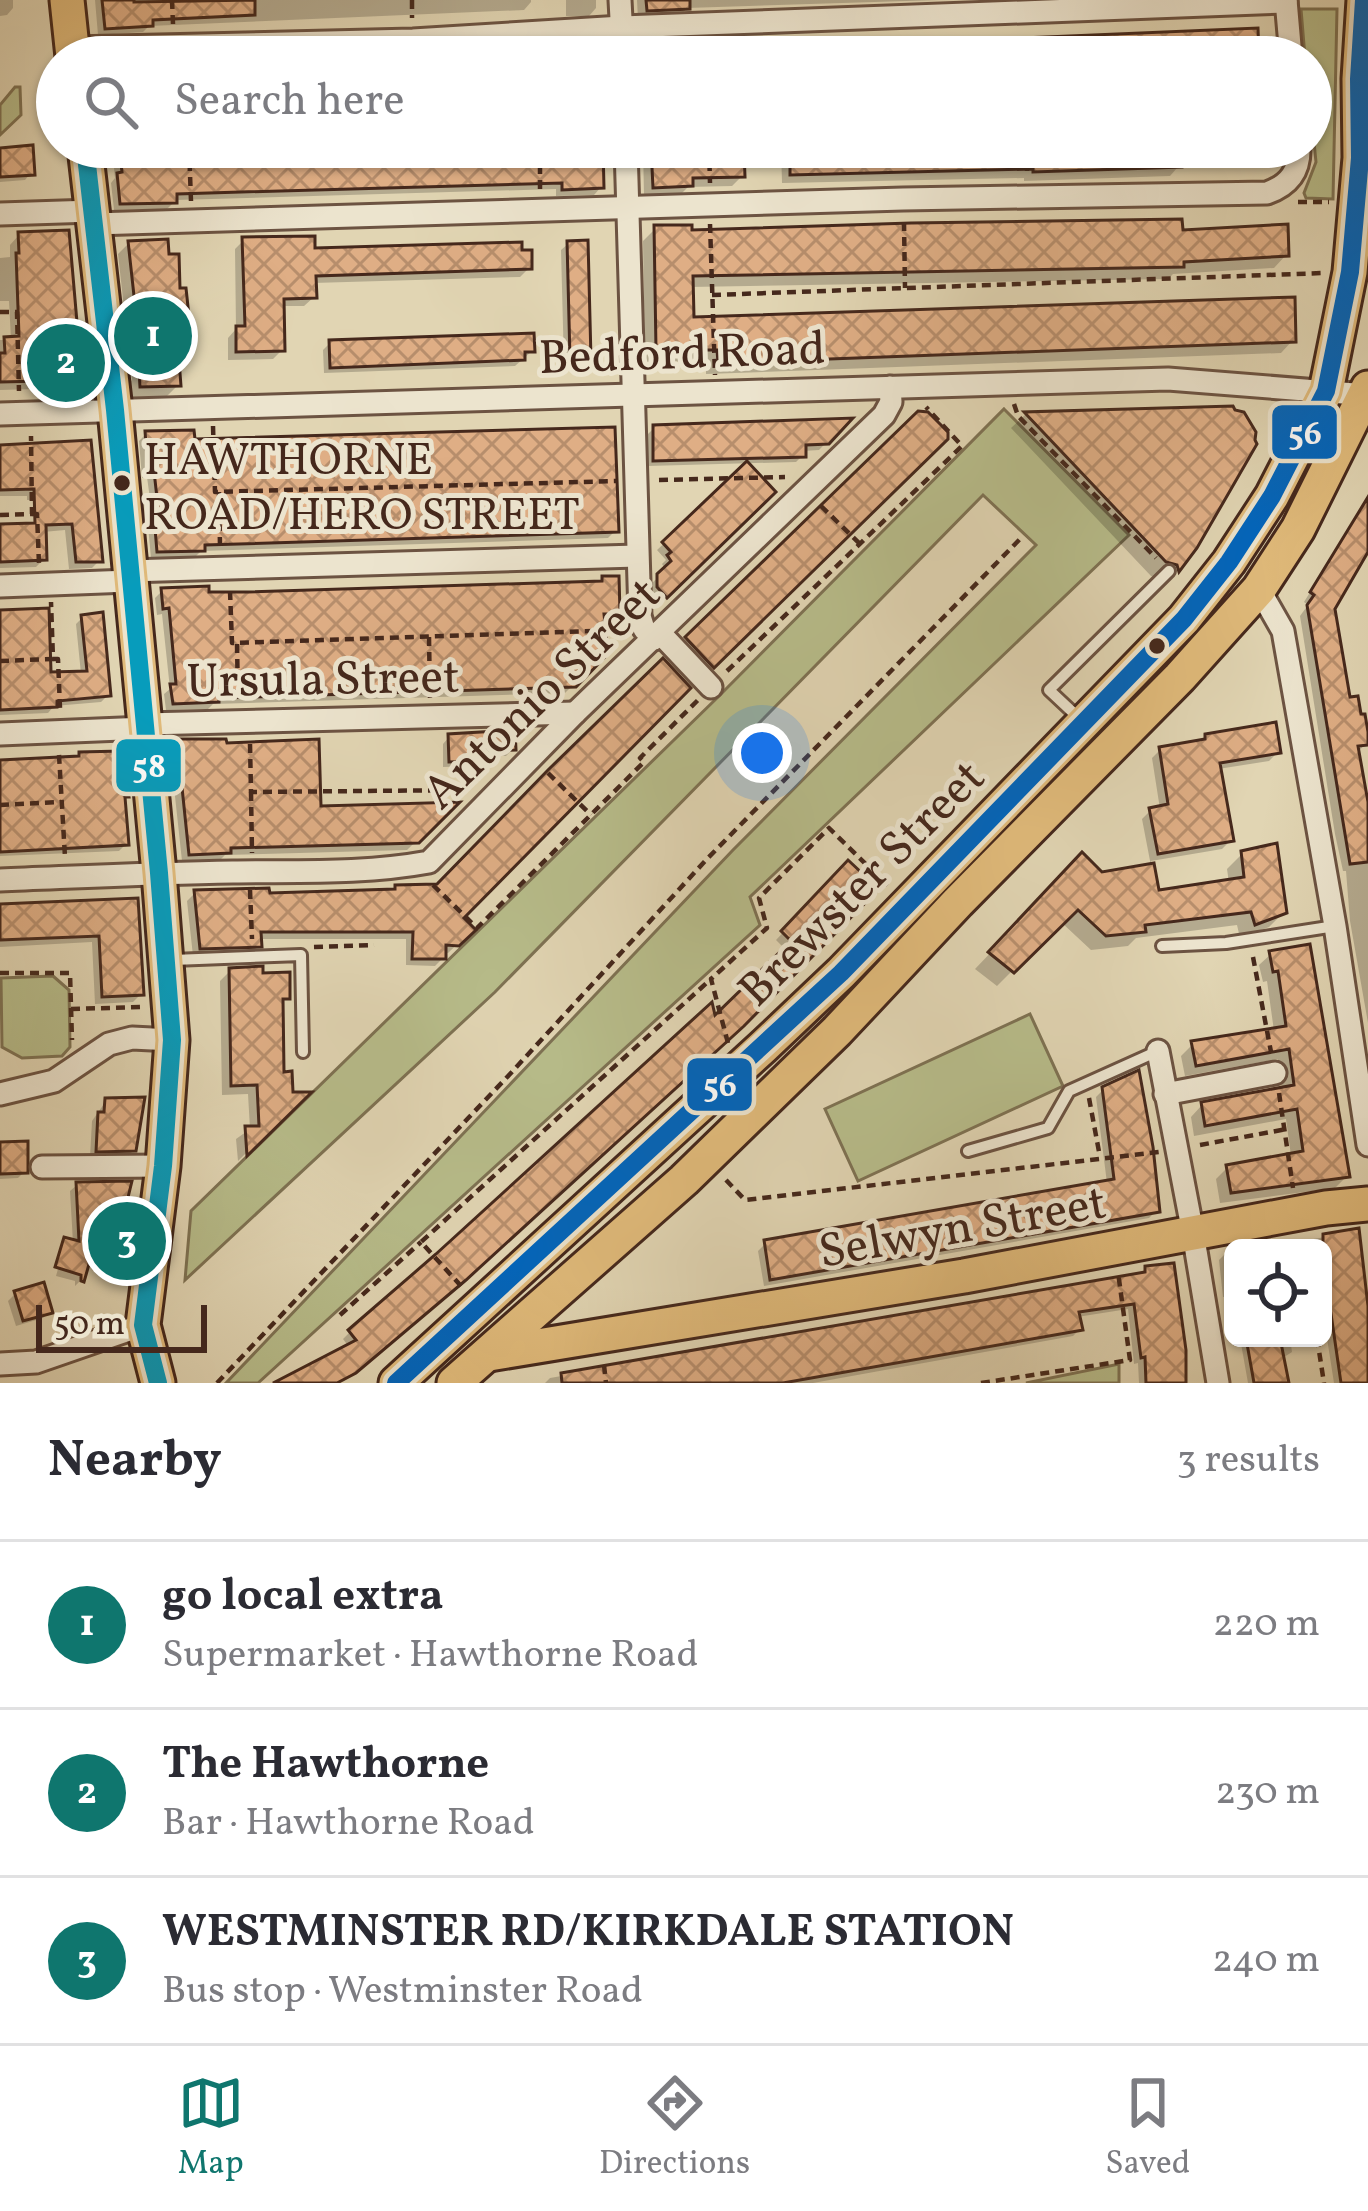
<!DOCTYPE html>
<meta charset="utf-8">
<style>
body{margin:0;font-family:Vollkorn,serif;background:#f7f7f7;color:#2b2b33}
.controls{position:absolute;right:36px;bottom:36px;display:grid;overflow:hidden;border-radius:18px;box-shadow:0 3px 9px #0004}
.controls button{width:108px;height:108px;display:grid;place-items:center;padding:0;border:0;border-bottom:3px solid #e1e1e2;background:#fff;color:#2b2b33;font:60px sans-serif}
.scale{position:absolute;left:36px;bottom:30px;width:171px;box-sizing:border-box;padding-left:12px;border:6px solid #45281c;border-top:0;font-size:33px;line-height:42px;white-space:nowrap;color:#45281c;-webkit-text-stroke:9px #ece4ce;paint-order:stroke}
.you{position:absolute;left:762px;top:753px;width:42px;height:42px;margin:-30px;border:9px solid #fff;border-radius:50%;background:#1a73e8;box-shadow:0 0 0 18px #1a73e833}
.badge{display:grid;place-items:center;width:78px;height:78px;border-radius:50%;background:#0f766e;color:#fff;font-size:39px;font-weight:700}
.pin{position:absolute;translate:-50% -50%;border:6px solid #fff;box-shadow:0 3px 12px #0006}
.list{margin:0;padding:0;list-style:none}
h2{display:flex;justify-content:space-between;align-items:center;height:156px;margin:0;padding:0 48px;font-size:51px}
h2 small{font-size:39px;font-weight:400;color:#7c7c81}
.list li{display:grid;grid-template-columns:78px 1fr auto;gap:36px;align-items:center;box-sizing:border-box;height:168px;padding:0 48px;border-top:3px solid #e1e1e2}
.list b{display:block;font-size:45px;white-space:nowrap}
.list p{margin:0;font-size:39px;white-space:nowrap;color:#7c7c81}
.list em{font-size:39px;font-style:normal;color:#7c7c81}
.icon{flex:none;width:66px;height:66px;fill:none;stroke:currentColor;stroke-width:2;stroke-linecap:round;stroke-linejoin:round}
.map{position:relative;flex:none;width:1368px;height:1383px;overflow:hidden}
.search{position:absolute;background:#fff;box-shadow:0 3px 9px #0004;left:36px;right:36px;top:36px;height:132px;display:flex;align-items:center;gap:30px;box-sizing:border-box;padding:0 42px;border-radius:66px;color:#7c7c81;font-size:45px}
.sheet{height:660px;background:#fff}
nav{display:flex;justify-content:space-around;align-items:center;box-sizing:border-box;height:168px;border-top:3px solid #e1e1e2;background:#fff;font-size:33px;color:#7c7c81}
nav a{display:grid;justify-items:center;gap:6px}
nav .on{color:#0f766e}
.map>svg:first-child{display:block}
.grass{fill:#b7bc8a;stroke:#7e7253;stroke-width:3}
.shadow{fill:#0003}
.building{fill:url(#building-cross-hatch);stroke:#45281c;stroke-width:3}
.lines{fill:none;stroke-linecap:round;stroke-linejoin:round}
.lane-casing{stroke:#6c5342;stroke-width:16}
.street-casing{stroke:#6c5342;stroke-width:27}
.primary-casing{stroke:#45281c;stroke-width:39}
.path{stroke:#45281c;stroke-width:4.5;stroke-dasharray:9 6;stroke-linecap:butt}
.lane{stroke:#ece4ce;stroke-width:10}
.street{stroke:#ece4ce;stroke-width:21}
.primary{stroke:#e0ba7a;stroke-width:33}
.bus-1-casing{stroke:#ece4ce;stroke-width:27}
.bus-2-casing{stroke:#ece4ce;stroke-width:27}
.bus-1{stroke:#0065bd;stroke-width:18}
.bus-2{stroke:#079cbc;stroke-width:18}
.bus-dot{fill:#45281c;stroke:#ece4ce;stroke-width:4.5}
.labels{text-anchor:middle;stroke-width:10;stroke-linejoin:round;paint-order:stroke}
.bus-label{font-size:45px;fill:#45281c;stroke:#ece4ce;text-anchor:start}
.street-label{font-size:48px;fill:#45281c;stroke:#ece4ce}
.line-badge{stroke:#ece4ce;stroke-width:4.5}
.badge-label{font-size:33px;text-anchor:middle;font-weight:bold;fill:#fff}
</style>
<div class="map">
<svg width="1368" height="1383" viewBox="0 0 1368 1383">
<defs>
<pattern id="building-cross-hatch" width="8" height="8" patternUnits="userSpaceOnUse" patternTransform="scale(3)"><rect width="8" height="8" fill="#dfae85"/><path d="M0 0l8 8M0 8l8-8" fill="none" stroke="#b78e6c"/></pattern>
</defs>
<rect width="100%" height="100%" fill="#e1d5b3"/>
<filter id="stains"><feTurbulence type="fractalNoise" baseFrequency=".00167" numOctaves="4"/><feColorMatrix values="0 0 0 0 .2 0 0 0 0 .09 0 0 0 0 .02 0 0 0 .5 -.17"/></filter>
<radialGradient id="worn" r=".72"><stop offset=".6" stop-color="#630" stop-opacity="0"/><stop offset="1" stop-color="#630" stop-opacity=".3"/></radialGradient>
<g class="grass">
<polygon points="1301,9 1337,9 1333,199 1306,198 1304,193 1316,162 1311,113 1311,57 1305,57"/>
<polygon points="15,87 20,87 21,115 0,135 0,105"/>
<polygon points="1004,409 1129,535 750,897 760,925 258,1383 226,1383 733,850 1036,545 983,495 495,992 185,1280 191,1211 718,697"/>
<polygon points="53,976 69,990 70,1047 62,1056 22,1058 2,1047 1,978"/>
<polygon points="1030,1014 1063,1086 858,1181 825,1109"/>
<polygon points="1119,1364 1119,1383 1026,1383"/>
</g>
<g class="shadow">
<polygon points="0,0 13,0 13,8 7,15 0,16"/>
<polygon points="95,0 531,0 531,2 524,10 149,26 143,32 98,35"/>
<polygon points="566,0 596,0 596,8 589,16 566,16"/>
<polygon points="637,0 939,0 687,8 677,19 638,20"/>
<polygon points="1255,31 1256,57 641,57 650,44 690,52 741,51 901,47"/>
<polygon points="596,50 596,57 554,57 560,51"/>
<polygon points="112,147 170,147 170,156 459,147 600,147 601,187 594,195 556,196 556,189 176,200 167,209 114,210 111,183 115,178"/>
<polygon points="643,147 735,147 742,176 732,186 688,187 680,195 644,196"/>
<polygon points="781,147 1267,147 1267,154 1257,164 1177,168 1170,176 1024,181 1024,178 782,183"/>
<polygon points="0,151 31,173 25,180 0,182"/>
<polygon points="656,228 689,233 1180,233 1286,255 1274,268 1173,274 1168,279 690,287 691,320 1293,340 1281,353 706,374 706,361 645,362 643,241"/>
<polygon points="19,235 79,379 69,388 0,390 0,340 11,340 9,301 0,301 0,258 10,257 10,245"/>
<polygon points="244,240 313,251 529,268 520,277 313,283 314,297 304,306 281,306 282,350 273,359 228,360 228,338 236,329 235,249"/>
<polygon points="129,243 178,291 188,334 177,345 178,385 167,396 130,397 129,383 132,380 118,254"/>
<polygon points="568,244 588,358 581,364 564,365 561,250"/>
<polygon points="330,343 532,351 515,366 324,373 323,350"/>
<polygon points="1231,409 1195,546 1163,583 1162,579 1151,576 1011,428 1025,415"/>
<polygon points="919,414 947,435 706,673 680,646"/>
<polygon points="846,422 819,450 803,451 803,455 796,462 648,466 647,435 654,428"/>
<polygon points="146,434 192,442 616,530 608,538 201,551 195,557 151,558 148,526 153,521 147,477 142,478 139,441"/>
<polygon points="88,443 100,560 92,568 69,569 65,530 43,532 44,559 36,567 0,568 0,528 37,527 37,500 27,500 27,496 0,496 0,447"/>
<polygon points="747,466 772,492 659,602 651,594 651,584 666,570 662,564 666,560 657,550"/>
<polygon points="1368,499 1368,544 1332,609 1347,700 1366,743 1357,753 1368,819 1368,1023 1350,921 1346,871 1343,871 1335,834 1300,616 1308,605 1304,602"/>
<polygon points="603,579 617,612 610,620 601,620 605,653 565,693 213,704 208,709 166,710 164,694 170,689 162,614 157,615 155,598 162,591 206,595 598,584"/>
<polygon points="0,613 48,675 81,674 76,624 83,617 108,695 101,702 54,706 48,713 0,715"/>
<polygon points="449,737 513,749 506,756 484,756 477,766 443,767 443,744"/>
<polygon points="1207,737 1278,752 1269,761 1218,769 1231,840 1222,849 1151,861 1157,893 1229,883 1227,869 1243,853 1284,912 1269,927 1240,938 1237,925 1136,938 1128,946 1091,950 1061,922 997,986 975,969 1082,857 1101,875 1151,866 1142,819 1151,810 1160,809 1152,758 1161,749 1201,742"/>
<polygon points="179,742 318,809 453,805 407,850 225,855 220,860 182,861 170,750"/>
<polygon points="0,763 122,799 126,844 119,851 0,856"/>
<polygon points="848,864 874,889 455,1287 345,1380 338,1383 277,1383 349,1347 343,1339 350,1332 713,1021 786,950 776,940"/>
<polygon points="438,887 472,930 448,953 443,952 443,958 435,966 406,965 406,939 259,939 259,946 251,953 193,956 187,901 195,893 267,896"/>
<polygon points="135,901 141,994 133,1002 95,1004 92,942 0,947 0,907"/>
<polygon points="1307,948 1347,1176 1335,1188 1220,1203 1216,1179 1227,1168 1291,1156 1286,1119 1194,1136 1191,1117 1202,1105 1282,1090 1278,1059 1185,1076 1181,1056 1193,1044 1274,1031 1267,981 1263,982 1259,965 1271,954"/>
<polygon points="231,970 260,976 287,997 280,1004 281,1075 290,1095 305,1095 238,1161 236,1139 250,1129 248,1094 222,1095 220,981"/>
<polygon points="1104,1089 1157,1210 1149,1218 764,1286 758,1251 766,1243 1107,1183 1096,1097"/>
<polygon points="106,1101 134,1150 127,1157 90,1157 92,1121"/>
<polygon points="0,1145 25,1171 18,1178 0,1179"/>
<polygon points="77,1185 118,1225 111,1232 96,1231 81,1280 75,1286 75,1281 56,1276 65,1244 61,1244 65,1240 73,1243 70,1191"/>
<polygon points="1356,1232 1368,1322 1368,1383 1334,1383 1323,1313 1323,1248 1258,1248"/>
<polygon points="1233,1252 1233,1304 1232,1296 1223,1297 1219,1260 1226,1253"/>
<polygon points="1146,1269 1184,1383 1139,1383 1138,1363 1134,1364 1128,1309 1077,1317 1080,1329 1073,1336 813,1383 545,1383 550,1378 1140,1276"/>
<polygon points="15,1294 50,1312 43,1318 16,1326 8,1301"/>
<polygon points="1240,1338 1290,1338 1292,1352 1281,1359 1286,1383 1248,1383"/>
</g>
<g class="building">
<polygon points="102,0 134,0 134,2 255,0 255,15 153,20 153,26 105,29"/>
<polygon points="646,0 690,0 690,9 647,11"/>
<polygon points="1258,28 1259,57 931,57 931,42"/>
<polygon points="692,39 693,57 650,57 649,41"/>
<polygon points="33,145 35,175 0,177 0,148"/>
<polygon points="119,147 173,147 173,153 361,147 603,147 604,188 562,190 562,183 241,192 177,194 177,203 120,204 117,173 122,172"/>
<polygon points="651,147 738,147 738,150 744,150 745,177 693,178 693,186 653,188"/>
<polygon points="790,147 1182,147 1182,167 1033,172 1033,169 790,175"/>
<polygon points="1182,219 1183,230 1288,224 1289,256 1184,262 1184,267 693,276 694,317 1295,297 1296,342 718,363 717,350 656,350 654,225 692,225 692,230 911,223"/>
<polygon points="69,230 82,380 0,382 0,353 5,353 4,337 19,336 16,253 19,253 18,232"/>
<polygon points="315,236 315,248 522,242 522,250 532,250 532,269 316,276 317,298 284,299 285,351 236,352 236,326 245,326 242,237"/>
<polygon points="168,239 169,254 179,254 180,288 186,288 191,335 177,335 181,386 140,387 139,369 142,369 128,241"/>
<polygon points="588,240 591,359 570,359 567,241"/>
<polygon points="534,333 535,352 525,352 525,360 330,368 329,340"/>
<polygon points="1233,406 1235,410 1244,412 1256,432 1255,440 1257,444 1197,548 1179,572 1177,565 1166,562 1024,412"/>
<polygon points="918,411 928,412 948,432 948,439 714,668 685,637"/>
<polygon points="853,418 829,444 806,445 806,457 653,461 653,425"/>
<polygon points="615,427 619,532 205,545 205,551 157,552 154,516 159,516 154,471 148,472 145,431 194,430 195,439"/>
<polygon points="91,440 103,562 76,562 72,524 46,525 47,560 0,562 0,524 35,523 34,489 0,490 0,445"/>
<polygon points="747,461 776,492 667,598 657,587 657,574 671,561 667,555 671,552 662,542"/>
<polygon points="1368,497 1368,552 1335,609 1350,697 1358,696 1361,714 1365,714 1368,732 1368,745 1358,746 1368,802 1368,862 1350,864 1307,605 1314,595 1310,592"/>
<polygon points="602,576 619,576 620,614 604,614 608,654 576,687 219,698 219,702 173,704 170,684 176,684 169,608 163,609 161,588 209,586 209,592 248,592 602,581"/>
<polygon points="49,608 51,672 87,671 81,615 103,612 111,696 57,701 57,707 0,710 0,610"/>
<polygon points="663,658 691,688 464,918 476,930 459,946 446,945 446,959 412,959 413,932 261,932 262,947 200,949 194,890 269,888 270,893 395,889 395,885 437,884 548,770"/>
<polygon points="1276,722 1281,753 1220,763 1234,841 1158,854 1149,808 1168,804 1159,747 1205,739 1205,734"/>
<polygon points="515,730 516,750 486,751 487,761 449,762 448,734"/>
<polygon points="177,739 226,739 227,743 319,739 321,806 460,802 419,843 231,848 231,853 189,855"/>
<polygon points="122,751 129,797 125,797 129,845 0,852 0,760 79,756 79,752"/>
<polygon points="1277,843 1287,913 1255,925 1251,912 1145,925 1146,932 1106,936 1078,910 1014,973 988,952 1082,852 1102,872 1154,863 1159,890 1244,877 1241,851"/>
<polygon points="848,860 879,889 744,1026 466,1280 356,1373 337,1383 273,1383 356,1340 348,1330 436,1254 712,1002 715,1015 791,941 781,931"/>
<polygon points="138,898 144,995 102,997 99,936 0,940 0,904"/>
<polygon points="1310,944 1350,1177 1231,1193 1226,1165 1303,1151 1297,1109 1205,1126 1201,1102 1294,1085 1289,1049 1196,1066 1191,1041 1286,1026 1278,971 1273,972 1269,951"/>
<polygon points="263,966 263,973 290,972 290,999 283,999 284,1072 292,1071 293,1092 312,1092 247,1156 245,1126 259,1126 257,1085 231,1086 229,968"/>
<polygon points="1139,1070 1153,1147 1160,1212 770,1280 764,1240 1114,1179 1102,1087"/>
<polygon points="145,1097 136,1151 96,1152 98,1112 104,1112 105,1098"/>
<polygon points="28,1141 28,1173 0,1174 0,1142"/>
<polygon points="132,1181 121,1226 100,1225 84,1282 81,1281 81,1275 55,1267 64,1237 79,1241 76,1182"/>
<polygon points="1359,1228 1368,1306 1368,1383 1341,1383 1330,1307 1323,1309 1323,1234"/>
<polygon points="1174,1263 1186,1350 1186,1383 1146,1383 1145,1357 1141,1358 1134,1304 1079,1312 1083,1330 783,1383 562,1383 561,1373 1145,1272 1145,1266"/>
<polygon points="44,1282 53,1313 23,1321 14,1291"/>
<polygon points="1246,1338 1280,1338 1289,1383 1254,1383"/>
</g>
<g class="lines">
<defs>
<g id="lane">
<polyline points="1081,720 1049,690 1169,571"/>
<polyline points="1162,946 1226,943 1335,926"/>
<polyline points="173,960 301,955 303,1052"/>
<polyline points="968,1151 1048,1128 1069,1091 1158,1051"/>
</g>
<g id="street">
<polyline points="620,0 623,57"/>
<polyline points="1286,0 1291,57"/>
<polyline points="72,48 413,40 622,27 1286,2"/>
<polyline points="626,147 640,616 644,629 654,639"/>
<polyline points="0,214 93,211"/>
<path d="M94 224 903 199 1267 193C1289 185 1300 171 1299 147"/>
<polyline points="0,414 1168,379 1368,395"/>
<polyline points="128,571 637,556"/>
<polyline points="0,586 129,581"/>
<polyline points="1259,589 1283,631 1335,926 1368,1145"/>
<polyline points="660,633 711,687"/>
<polyline points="145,724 575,713"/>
<polyline points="0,734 146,728"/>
<path d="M0 880C78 877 155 873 233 872 299 871 364 874 429 862L575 713 884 415 891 402 890 387"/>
<polyline points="1158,1051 1193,1233 1218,1383"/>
<polyline points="0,1094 54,1081 109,1044 132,1038 172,1040"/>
<polyline points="1165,1094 1275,1073"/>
<polyline points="42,1167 163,1166"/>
<polyline points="0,1364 36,1362 143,1325"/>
</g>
<g id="primary">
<polyline points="67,0 73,57"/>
<polyline points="85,147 115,410 159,873 172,1040 163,1166 143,1325 158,1383"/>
<polyline points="489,1354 964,1276 1326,1208 1368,1204"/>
<polyline points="396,1383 763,1047 841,973 1184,619 1229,562 1272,496 1326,391 1350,272 1360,158 1359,79 1364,0"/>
<polyline points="454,1383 684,1180 837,1031 958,902 1180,677 1259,589 1298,529 1368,388"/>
</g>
</defs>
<use href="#lane" class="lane-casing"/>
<use href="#street" class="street-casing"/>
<use href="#primary" class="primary-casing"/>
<g class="path">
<polyline points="172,0 173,24"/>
<polyline points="412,0 412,18"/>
<polyline points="899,39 900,57"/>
<polyline points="189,147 191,201"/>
<polyline points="709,147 710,183"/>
<polyline points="1027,147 1027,177"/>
<polyline points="540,189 540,147"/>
<polyline points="1298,202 1329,202"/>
<polyline points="904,222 905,288"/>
<polyline points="710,224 715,375"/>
<polyline points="712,295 1324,273"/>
<polyline points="0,312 17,312 19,391"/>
<polyline points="1014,404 1018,416 1156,558"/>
<polyline points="213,426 215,492 617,481"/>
<polyline points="659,480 785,477"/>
<polyline points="219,492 220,546"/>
<polyline points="821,506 860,544"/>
<polyline points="32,514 37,514 39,564"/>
<polyline points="0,515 32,514 31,436"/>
<polyline points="230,591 232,643 624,630"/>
<polyline points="429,637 430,698"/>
<polyline points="237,644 238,698"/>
<polyline points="53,659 58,659 60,708"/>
<polyline points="0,661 53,659 51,602"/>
<polyline points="727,671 962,446 926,407"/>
<polyline points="250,744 251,792 472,790"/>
<polyline points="59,755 65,857"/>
<polyline points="548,773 591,815"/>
<polyline points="251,792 252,853"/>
<polyline points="0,805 61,802"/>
<polyline points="433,885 477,928 644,762 640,758 698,700"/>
<polyline points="250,890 252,939"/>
<polyline points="314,947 374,945"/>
<polyline points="1253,957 1271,1052"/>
<polyline points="0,973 70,973 72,1040"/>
<polyline points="71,1009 143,1007"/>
<polyline points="728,1043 711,979 767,928 759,898 829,828 888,886"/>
<polyline points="1279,1093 1293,1188"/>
<polyline points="1089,1098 1100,1157"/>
<polyline points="1200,1145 1287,1129"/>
<polyline points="726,1180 745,1200 1159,1152"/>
<polyline points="461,1286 421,1242 711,979"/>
<polyline points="340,1315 421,1242"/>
<polyline points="1317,1338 1324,1383"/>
<polyline points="604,1365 606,1383"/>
<polyline points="217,1383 510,1074 706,860 1023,536"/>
<polyline points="981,1383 1130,1360 1118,1272"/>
</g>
<use href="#lane" class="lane"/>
<use href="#street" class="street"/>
<use href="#primary" class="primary"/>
<defs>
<polyline id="bus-1" points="396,1383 841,973 1184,619 1229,562 1272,496 1326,391 1350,272 1360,158 1359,79 1364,0"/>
<polyline id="bus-2" points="85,147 115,410 159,873 172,1040 163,1166 143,1325 158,1383"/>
</defs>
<use href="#bus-1" class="bus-1-casing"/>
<use href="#bus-2" class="bus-2-casing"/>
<use href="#bus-1" class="bus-1"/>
<use href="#bus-2" class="bus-2"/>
</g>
<g class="bus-dot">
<circle cx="122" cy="483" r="10"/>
<circle cx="1157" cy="646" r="10"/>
</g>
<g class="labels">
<g class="bus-label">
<text x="144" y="474">HAWTHORNE<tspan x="144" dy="55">ROAD/HERO STREET</tspan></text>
</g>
<g class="street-label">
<text transform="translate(682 351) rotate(-2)" y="17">Bedford Road</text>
<text transform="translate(323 677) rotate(-1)" y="17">Ursula Street</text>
<text transform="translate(540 692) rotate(-44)" y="17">Antonio Street</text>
<text transform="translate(860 882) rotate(-45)" y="17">Brewster Street</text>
<text transform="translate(962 1225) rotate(-10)" y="17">Selwyn Street</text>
</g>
</g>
<g class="line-badge">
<rect x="1270" y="403" width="69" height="58" rx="12" fill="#0065bd"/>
<rect x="114" y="737" width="69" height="57" rx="12" fill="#079cbc"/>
<rect x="685" y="1056" width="69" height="57" rx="12" fill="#0065bd"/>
</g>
<g class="badge-label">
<text x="1305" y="444">56</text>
<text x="149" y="777">58</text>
<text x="720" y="1096">56</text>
</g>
<rect width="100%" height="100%" filter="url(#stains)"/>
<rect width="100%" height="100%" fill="url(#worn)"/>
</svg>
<div class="controls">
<button><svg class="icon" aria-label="locate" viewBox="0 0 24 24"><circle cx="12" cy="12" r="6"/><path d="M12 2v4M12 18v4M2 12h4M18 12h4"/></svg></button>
</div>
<div class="scale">50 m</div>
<div class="you"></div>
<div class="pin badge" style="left:153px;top:336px">1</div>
<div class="pin badge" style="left:66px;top:363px">2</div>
<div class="pin badge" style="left:127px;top:1241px">3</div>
<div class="search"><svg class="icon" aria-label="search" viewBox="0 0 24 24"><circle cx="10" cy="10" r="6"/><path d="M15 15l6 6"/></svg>Search here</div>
</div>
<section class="sheet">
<h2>Nearby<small>3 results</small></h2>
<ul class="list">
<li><span class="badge">1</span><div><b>go local extra</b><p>Supermarket · Hawthorne Road</p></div><em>220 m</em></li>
<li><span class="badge">2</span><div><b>The Hawthorne</b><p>Bar · Hawthorne Road</p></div><em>230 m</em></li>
<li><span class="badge">3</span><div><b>WESTMINSTER RD/KIRKDALE STATION</b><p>Bus stop · Westminster Road</p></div><em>240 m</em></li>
</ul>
</section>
<nav>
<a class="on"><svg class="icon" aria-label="map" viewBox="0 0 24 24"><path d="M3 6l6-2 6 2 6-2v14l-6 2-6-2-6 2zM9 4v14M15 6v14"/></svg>Map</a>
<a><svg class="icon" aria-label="directions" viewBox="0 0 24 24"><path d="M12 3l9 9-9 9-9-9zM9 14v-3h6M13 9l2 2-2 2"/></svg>Directions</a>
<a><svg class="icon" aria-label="saved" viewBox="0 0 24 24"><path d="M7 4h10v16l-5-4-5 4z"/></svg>Saved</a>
</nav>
